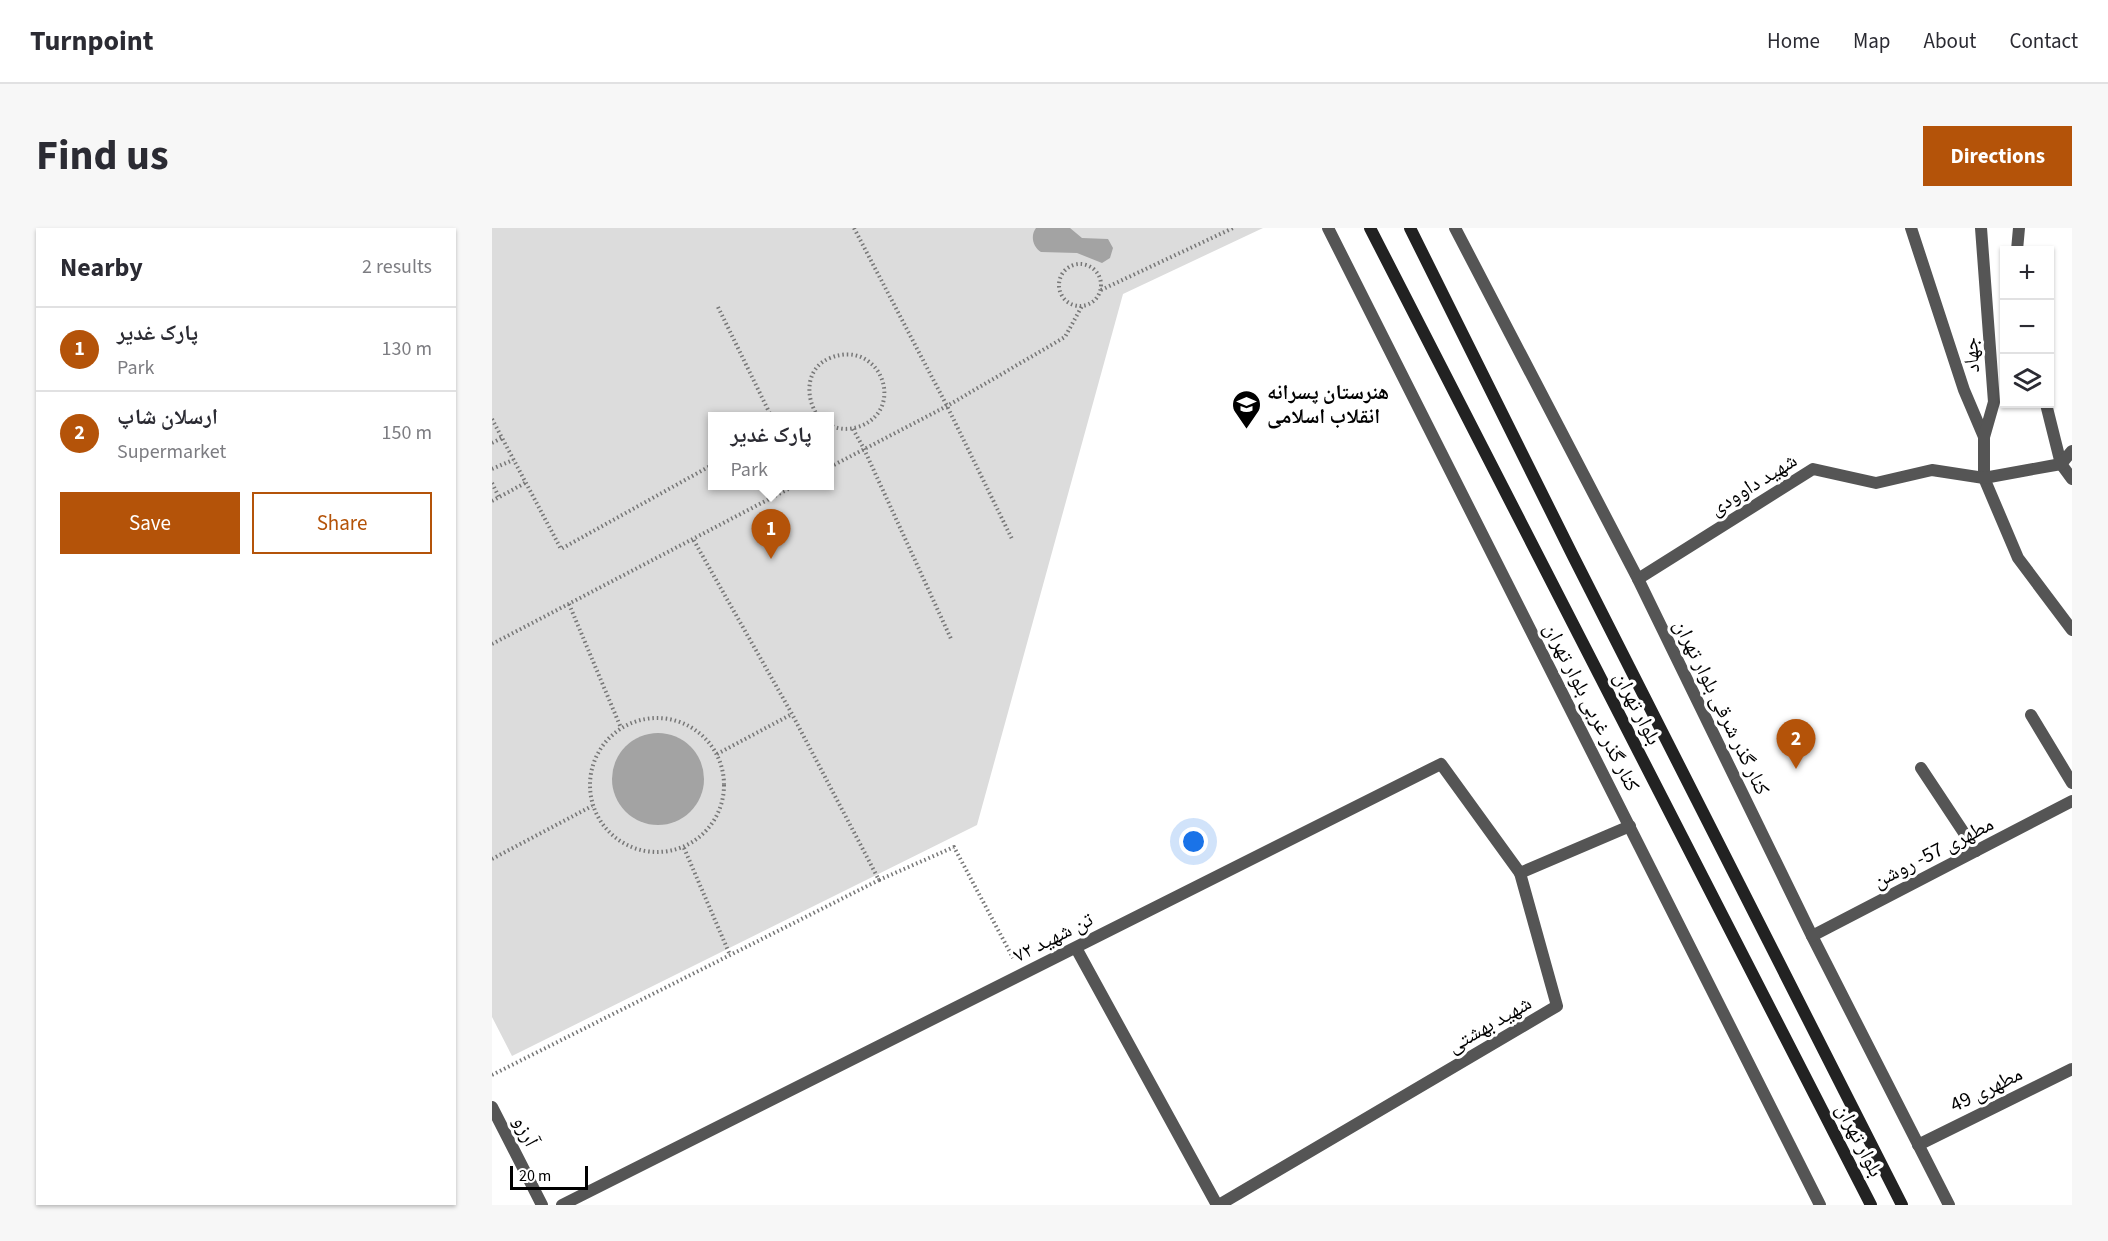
<!DOCTYPE html>
<meta charset="utf-8">
<style>
body{margin:0;font-family:"Source Sans 3","Noto Naskh Arabic",sans-serif;background:#f7f7f7;color:#2b2b33}
.controls{position:absolute;right:18px;top:18px;display:grid;overflow:hidden;border-radius:0px;box-shadow:0 2px 4px #0004}
.controls button{width:54px;height:54px;display:grid;place-items:center;padding:0;border:0;border-bottom:2px solid #e1e1e2;background:#fff;color:#2b2b33;font:30px sans-serif}
.scale{position:absolute;left:18px;bottom:15px;width:78px;box-sizing:border-box;padding-left:6px;border:3px solid #000;border-top:0;font-size:16px;line-height:21px;white-space:nowrap;color:#000;-webkit-text-stroke:4px #fff;paint-order:stroke}
.you{position:absolute;left:702px;top:614px;width:21px;height:21px;margin:-15px;border:4px solid #fff;border-radius:50%;background:#1a73e8;box-shadow:0 0 0 9px #1a73e833}
.badge{display:grid;place-items:center;width:39px;height:39px;border-radius:50%;background:#b45309;color:#fff;font-size:20px;font-weight:700}
.pin{position:absolute;translate:-50% -50px;filter:drop-shadow(0 2px 3px #0008)}
.pin::after{content:'';position:absolute;top:32px;width:21px;height:18px;background:inherit;clip-path:polygon(0 0,100% 0,50% 100%)}
.popup{position:absolute;left:216px;top:184px;width:126px;height:78px;box-sizing:border-box;display:grid;place-content:center;border-radius:0px;background:#fff;filter:drop-shadow(0 2px 4px #0005);font-size:20px;white-space:nowrap;color:#7c7c81}
.popup b{font-size:22px;color:#2b2b33}
.popup::after{content:'';position:absolute;left:50%;top:100%;margin-left:-12px;border:12px solid transparent;border-top-color:#fff}
.list{margin:0;padding:0;list-style:none}
h2{display:flex;justify-content:space-between;align-items:center;height:78px;margin:0;padding:0 24px;font-size:26px}
h2 small{font-size:20px;font-weight:400;color:#7c7c81}
.list li{display:grid;grid-template-columns:39px 1fr auto;gap:18px;align-items:center;box-sizing:border-box;height:84px;padding:0 24px;border-top:2px solid #e1e1e2}
.list b{display:block;font-size:22px;white-space:nowrap}
.list p{margin:0;font-size:20px;white-space:nowrap;color:#7c7c81}
.list em{font-size:20px;font-style:normal;color:#7c7c81}
.actions{display:flex;gap:12px;padding:18px 24px}
.actions a{flex:1;padding:14px 0;border:2px solid #b45309;border-radius:0px;text-align:center;font-size:21px;color:#b45309}
.actions .main{background:#b45309;color:#fff}
.icon{flex:none;width:33px;height:33px;fill:none;stroke:currentColor;stroke-width:2;stroke-linecap:round;stroke-linejoin:round}
.map{position:relative;flex:none;width:1580px;height:977px;overflow:hidden;border-radius:0px}
header{display:flex;align-items:center;gap:36px;box-sizing:border-box;height:84px;padding:0 30px;background:#fff;border-bottom:2px solid #e1e1e2}
header strong{font-size:28px}
nav{display:flex;gap:33px;margin-inline-start:auto;font-size:21px}
.intro{display:flex;align-items:center;justify-content:space-between;box-sizing:border-box;height:144px;padding:0 36px}
h1{margin:0;font-size:42px}
.button{padding:15px 27px;border-radius:0px;background:#b45309;color:#fff;font-size:21px;font-weight:700}
main{display:flex;gap:36px;padding:0 36px}
aside{flex:1;background:#fff;border-radius:0px;box-shadow:0 2px 4px #0004}
.map>svg:first-child{display:block}
.green{fill:#dcdcdc;fill-rule:evenodd}
.water{fill:#a3a3a3}
.lines{fill:none;stroke-linecap:round;stroke-linejoin:round}
.path{stroke:#777;stroke-width:4;stroke-dasharray:1.5 3;stroke-linecap:butt}
.street{stroke:#555;stroke-width:12}
.secondary{stroke:#222;stroke-width:12}
.labels{text-anchor:middle;stroke-width:6;stroke-linejoin:round;paint-order:stroke}
.street-label{font-size:21px;fill:#000;stroke:#fff}
.poi-label{font-size:21px;font-weight:bold;fill:#000;stroke:#fff;text-anchor:start}
</style>
<header>
<strong>Turnpoint</strong>
<nav><a>Home</a><a>Map</a><a>About</a><a>Contact</a></nav>
</header>
<div class="intro"><h1>Find us</h1><a class="button">Directions</a></div>
<main>
<aside>
<h2>Nearby<small>2 results</small></h2>
<ul class="list">
<li><span class="badge">1</span><div><b>پارک غدیر</b><p>Park</p></div><em>130 m</em></li>
<li><span class="badge">2</span><div><b>ارسلان شاپ</b><p>Supermarket</p></div><em>150 m</em></li>
</ul>
<div class="actions"><a class="main">Save</a><a>Share</a></div>
</aside>
<div class="map">
<svg width="1580" height="977" viewBox="0 0 1580 977">
<rect width="100%" height="100%" fill="#fff"/>
<path class="green" d="M0 0H771L631 66 485 597 20 828 0 789ZM220 188H338V258H220Z"/>
<g class="water">
<path d="M544 0H578L590 10 616 11 621 20 618 30 610 35 585 25 549 24C541 19 538 8 544 0Z"/>
<circle cx="166" cy="551" r="46"/>
</g>
<g class="lines">
<g class="path">
<polyline points="362,0 455,178 520,311"/>
<circle cx="588" cy="57" r="21"/>
<polyline points="609,62 741,0"/>
<polyline points="226,79 279,188"/>
<path d="M326 188C313 170 313 140 338 130 387 110 415 179 369 198 358 202 347 202 338 197"/>
<polyline points="0,191 69,321 220,237"/>
<polyline points="361,201 372,221 460,413"/>
<polyline points="0,215 10,210"/>
<polyline points="338,239 455,178 573,109 590,78"/>
<polyline points="0,241 21,232"/>
<polyline points="0,255 7,269"/>
<polyline points="0,273 33,255"/>
<polyline points="77,376 129,500"/>
<polyline points="0,416 302,258"/>
<circle cx="165" cy="557" r="67"/>
<polyline points="225,526 300,486"/>
<polyline points="192,620 238,727"/>
<polyline points="0,631 100,578"/>
<polyline points="387,652 462,619 521,730"/>
<polyline points="0,847 387,652 300,486 201,311"/>
</g>
<g class="street">
<polyline points="836,0 1328,977"/>
<polyline points="963,0 1146,351 1320,708 1457,977"/>
<polyline points="1419,0 1472,162 1492,209"/>
<polyline points="1489,0 1502,174 1492,209 1492,250 1526,330 1580,402"/>
<polyline points="1525,22 1527,0"/>
<polyline points="1554,176 1569,236 1580,251"/>
<polyline points="1146,351 1321,241 1384,255 1440,242 1492,250 1569,236 1580,223"/>
<polyline points="1539,487 1580,555"/>
<polyline points="1429,540 1484,623"/>
<polyline points="1320,708 1580,573"/>
<polyline points="584,720 725,977"/>
<polyline points="0,879 50,977"/>
<polyline points="1426,917 1580,841"/>
<polyline points="70,977 949,536 1028,645"/>
<polyline points="727,977 1065,778 1028,645 1138,598"/>
</g>
<g class="secondary">
<polyline points="878,0 1379,977"/>
<polyline points="918,0 1080,326 1410,977"/>
</g>
</g>
<defs>
<symbol id="school-pin" viewBox="-11 -11 22 30"><path d="M0 17L-7.5 6A9.5 9.5 0 1 1 7.5 6Z" fill="#000" stroke="#fff"/><path d="M0-5L7-2L0 1L-7-2ZM-4 1L0 2.5L4 1V4Q0 6-4 4Z" fill="#fff"/></symbol>
</defs>
<g fill-rule="evenodd">
<use href="#school-pin" x="738" y="160" width="33" height="45"/>
</g>
<g class="labels">
<g class="street-label">
<text transform="translate(1479 127) rotate(-94)" y="7">جهاد</text>
<text transform="translate(1261 256) rotate(-32)" y="7">شهید داوودی</text>
<text transform="translate(1100 479) rotate(63)" y="7">کنار گذر غربی بلوار تهران</text>
<text transform="translate(1230 479) rotate(64)" y="7">کنار گذر شرقی بلوار تهران</text>
<text transform="translate(1146 480) rotate(63)" y="7">بلوار تهران</text>
<text transform="translate(1441 624) rotate(-27)" y="7">مطهری 57- روشن</text>
<text transform="translate(561 709) rotate(-27)" y="7">۷۲ تن شهید</text>
<text transform="translate(997 796) rotate(-30)" y="7">شهید بهشتی</text>
<text transform="translate(1494 861) rotate(-26)" y="7">مطهری 49</text>
<text transform="translate(34 903) rotate(63)" y="7">آرزو</text>
<text transform="translate(1368 912) rotate(63)" y="7">بلوار تهران</text>
</g>
<g class="poi-label">
<text x="775" y="171">هنرستان پسرانه<tspan x="775" dy="24">انقلاب اسلامی</tspan></text>
</g>
</g>
</svg>
<div class="controls">
<button>+</button>
<button>−</button>
<button><svg class="icon" aria-label="layers" viewBox="0 0 24 24"><path d="M12 4l9 5-9 5-9-5zM3 14l9 5 9-5"/></svg></button>
</div>
<div class="scale">20 m</div>
<div class="you"></div>
<div class="pin badge" style="left:279px;top:331px">1</div>
<div class="popup"><b>پارک غدیر</b>Park</div>
<div class="pin badge" style="left:1304px;top:541px">2</div>
</div>
</main>
